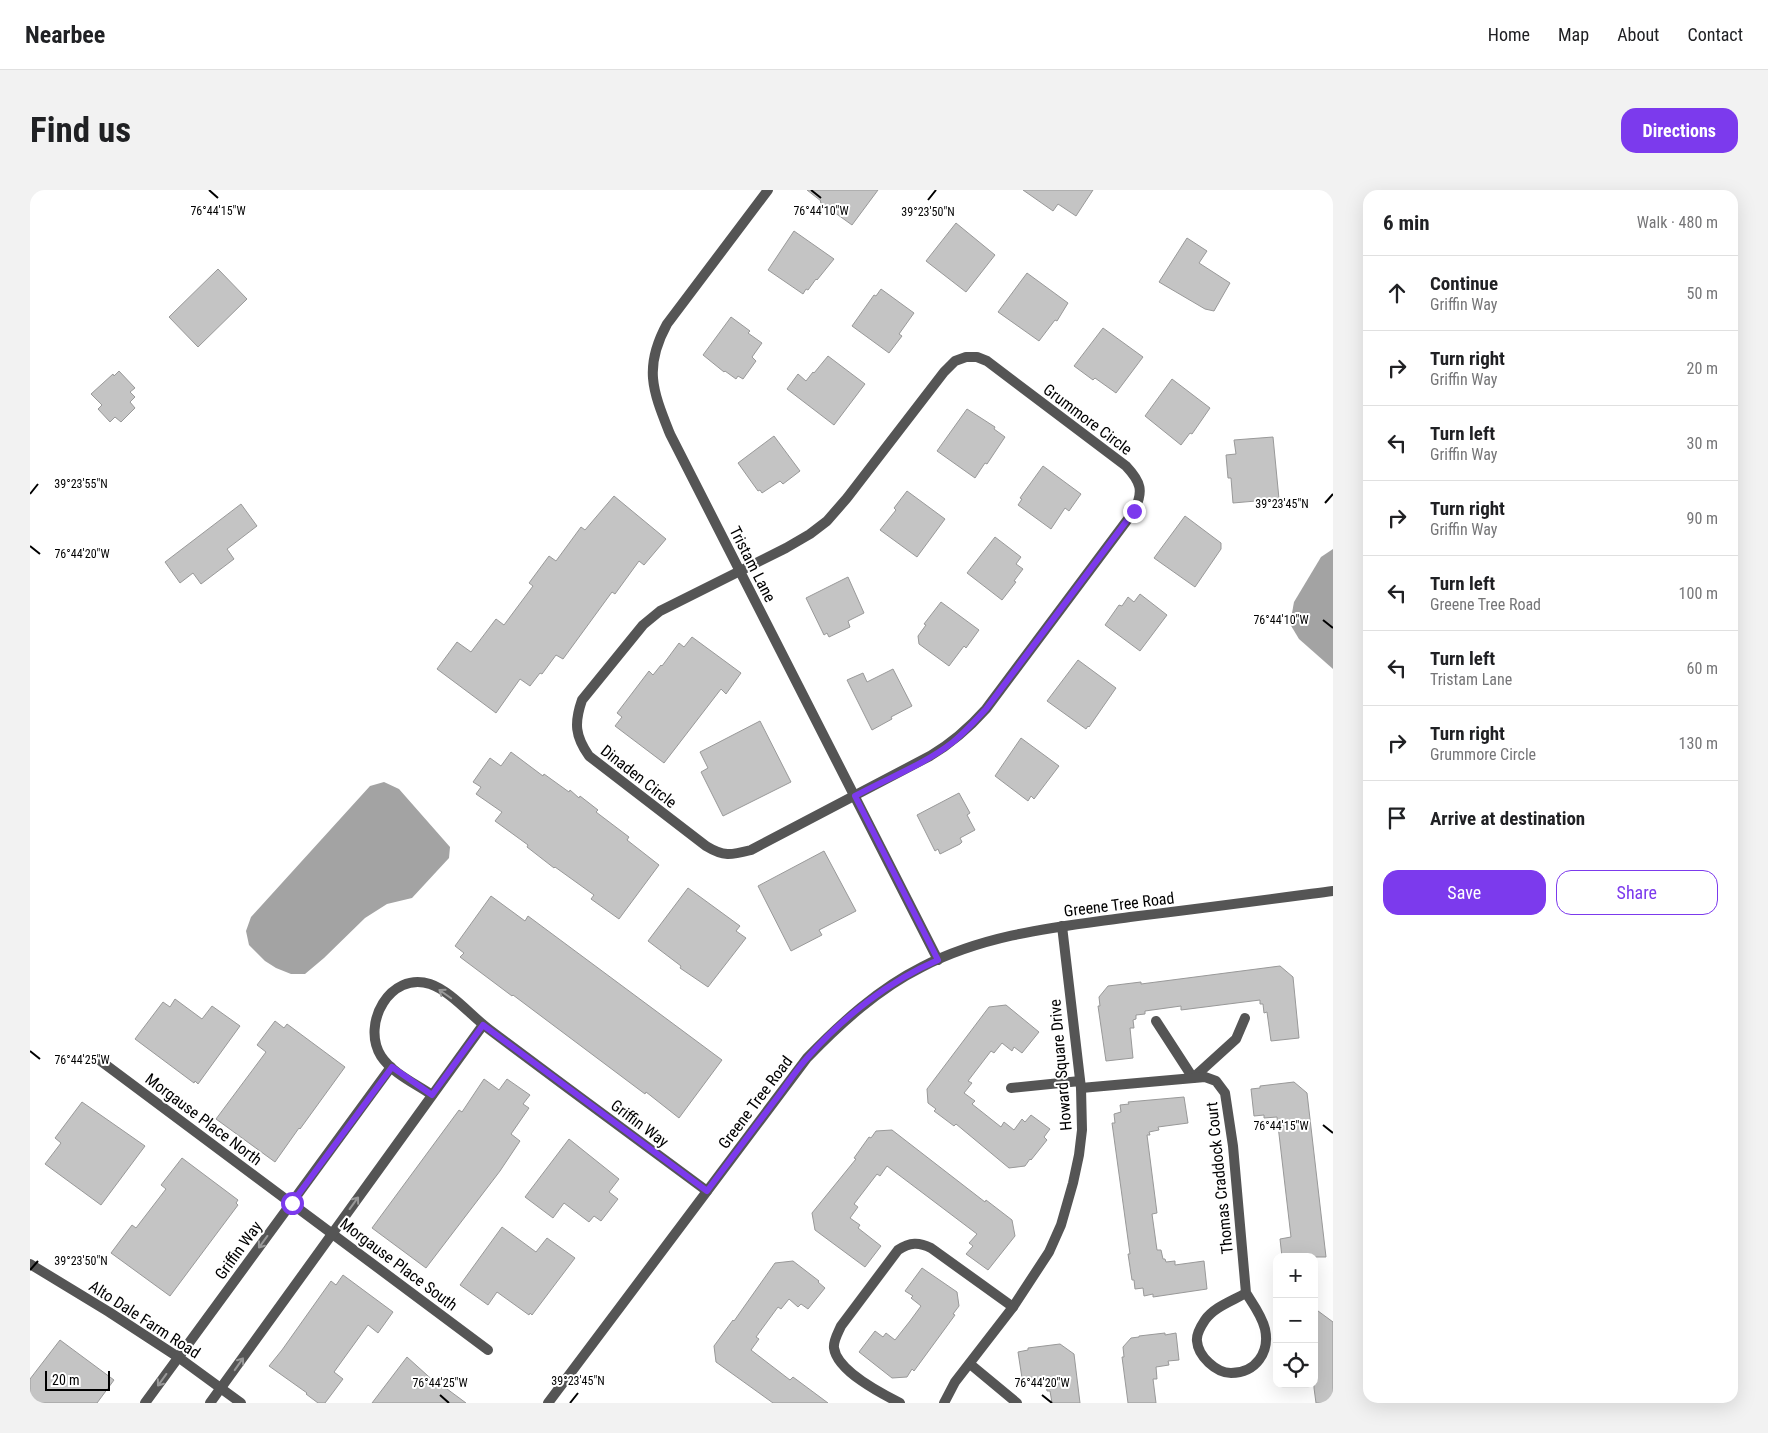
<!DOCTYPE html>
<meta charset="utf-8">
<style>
body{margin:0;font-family:"Roboto Condensed",sans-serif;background:#f2f2f2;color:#202124}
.controls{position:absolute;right:15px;bottom:15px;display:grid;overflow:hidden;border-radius:10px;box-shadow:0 5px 20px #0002}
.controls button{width:45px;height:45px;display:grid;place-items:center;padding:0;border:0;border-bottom:1px solid #e0e0e0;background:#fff;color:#202124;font:25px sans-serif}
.scale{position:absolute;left:15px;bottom:12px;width:65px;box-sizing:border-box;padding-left:5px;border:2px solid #000;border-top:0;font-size:14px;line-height:18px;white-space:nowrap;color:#000;-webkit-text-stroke:4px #fff;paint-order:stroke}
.stop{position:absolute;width:15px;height:15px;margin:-11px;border:4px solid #7c3aed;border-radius:50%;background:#fff}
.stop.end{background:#7c3aed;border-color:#fff;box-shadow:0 1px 5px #0008}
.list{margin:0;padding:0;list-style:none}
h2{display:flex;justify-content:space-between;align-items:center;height:65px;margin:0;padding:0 20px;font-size:21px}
h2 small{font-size:16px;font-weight:400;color:#757577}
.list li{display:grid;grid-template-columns:32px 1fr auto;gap:15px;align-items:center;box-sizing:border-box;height:75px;padding:0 20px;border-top:1px solid #e0e0e0}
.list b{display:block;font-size:19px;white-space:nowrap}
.list p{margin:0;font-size:16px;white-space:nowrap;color:#757577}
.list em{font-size:16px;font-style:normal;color:#757577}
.actions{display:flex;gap:10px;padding:15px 20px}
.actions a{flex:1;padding:11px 0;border:1px solid #7c3aed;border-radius:15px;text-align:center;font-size:18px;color:#7c3aed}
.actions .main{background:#7c3aed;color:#fff}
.icon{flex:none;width:28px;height:28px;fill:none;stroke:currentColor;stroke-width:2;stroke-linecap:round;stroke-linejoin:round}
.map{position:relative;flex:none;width:1303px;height:1213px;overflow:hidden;border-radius:15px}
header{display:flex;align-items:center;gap:30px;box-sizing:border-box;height:70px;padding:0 25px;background:#fff;border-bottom:1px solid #e0e0e0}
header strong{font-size:24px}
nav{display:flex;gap:28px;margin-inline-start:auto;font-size:18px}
.intro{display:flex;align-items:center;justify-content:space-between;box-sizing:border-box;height:120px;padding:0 30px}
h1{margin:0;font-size:35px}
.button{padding:12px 22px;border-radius:15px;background:#7c3aed;color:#fff;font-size:18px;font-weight:700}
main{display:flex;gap:30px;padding:0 30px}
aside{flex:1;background:#fff;border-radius:15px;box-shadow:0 5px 20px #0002}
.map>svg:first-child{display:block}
.water{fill:#a3a3a3}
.building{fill:#c4c4c4;stroke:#999}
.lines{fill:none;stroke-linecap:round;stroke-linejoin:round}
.service{stroke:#555;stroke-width:10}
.minor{stroke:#555;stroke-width:10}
.tertiary{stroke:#555;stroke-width:10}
.oneway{stroke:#999}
.route{stroke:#7c3aed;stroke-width:6}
.ticks{fill:none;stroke:#000;stroke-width:2}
.labels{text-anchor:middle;stroke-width:4;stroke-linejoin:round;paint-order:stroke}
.street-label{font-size:16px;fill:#000;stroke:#fff}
.ticks-label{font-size:12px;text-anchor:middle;fill:#000;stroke:#fff;stroke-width:4;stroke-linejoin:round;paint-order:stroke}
</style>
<header>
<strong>Nearbee</strong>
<nav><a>Home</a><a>Map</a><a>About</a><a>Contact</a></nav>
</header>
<div class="intro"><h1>Find us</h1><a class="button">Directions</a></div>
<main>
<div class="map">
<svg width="1303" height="1213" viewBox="0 0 1303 1213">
<rect width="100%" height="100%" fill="#fff"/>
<g class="water">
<polygon points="1303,359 1303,479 1269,449 1260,434 1264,412 1291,367"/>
<polygon points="354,592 369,599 420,657 419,668 382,708 357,714 335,728 294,768 275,784 261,784 246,778 235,771 219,755 216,741 221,727 340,596"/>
</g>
<g class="building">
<polygon points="777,0 848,0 822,35 790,12 791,11"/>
<polygon points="993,0 1063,0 1046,26 1028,14 1023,21"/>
<polygon points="926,33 965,65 936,102 896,71"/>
<polygon points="764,41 804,69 787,90 786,89 778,100 776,99 773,104 738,80"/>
<polygon points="1157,48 1177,61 1169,73 1200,93 1184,121 1175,119 1129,92"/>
<polygon points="188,79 217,109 168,157 139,127"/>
<polygon points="997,83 1038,113 1027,131 1025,130 1009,151 968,122"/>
<polygon points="851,99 884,123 869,144 872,146 859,163 822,136 844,105 846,106"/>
<polygon points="701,127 720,141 718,143 732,153 722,167 726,171 713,189 708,186 706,189 695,181 694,182 673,165"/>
<polygon points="1073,138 1113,167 1086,203 1065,188 1063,190 1044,176"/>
<polygon points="798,166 835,194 804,235 757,199 768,184 776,191 783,182 784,183"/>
<polygon points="89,181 105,198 100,202 105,207 100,212 105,218 91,232 85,227 80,232 68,219 72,215 61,204 83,184 84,186"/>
<polygon points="1142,189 1180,218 1162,244 1160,243 1151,255 1115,226"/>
<polygon points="937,219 965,237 964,239 975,247 957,274 955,273 945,288 907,261"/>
<polygon points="744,246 770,281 753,294 750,291 732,303 730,300 728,301 708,273"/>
<polygon points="1243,247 1249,309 1203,313 1201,288 1198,288 1196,265 1206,264 1204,250"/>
<polygon points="1013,276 1051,304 1039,321 1035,318 1021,339 988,315 992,309 990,308"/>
<polygon points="877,301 915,329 887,367 850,340 866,320 864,318"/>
<polygon points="584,306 636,349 614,375 609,371 585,404 582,402 533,469 526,465 512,484 510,483 500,496 490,489 466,523 407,479 427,452 441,462 466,429 474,435 503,396 499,393 519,366 526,371 551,337 555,340"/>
<polygon points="211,314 227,336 197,359 204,369 171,394 163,383 150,393 135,372"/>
<polygon points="1155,326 1191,353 1191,359 1165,397 1124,368"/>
<polygon points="965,347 991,367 986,374 993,379 984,391 986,392 972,410 937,383"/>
<polygon points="818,387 834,423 818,431 820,437 799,447 797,443 794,445 776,408"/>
<polygon points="1110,404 1137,425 1110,461 1075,435 1089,415 1092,416 1098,407 1104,412"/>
<polygon points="911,412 949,440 936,458 934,456 919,476 889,454 888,446 896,435 894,434"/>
<polygon points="662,447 711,483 696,504 691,499 634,573 585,536 592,527 587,523 619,481 623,485 631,475 632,476 649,453 654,457"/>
<polygon points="1048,470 1086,498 1059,537 1058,536 1056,539 1017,511"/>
<polygon points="863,479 882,516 861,527 862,529 842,540 817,490 833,483 837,492"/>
<polygon points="730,531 761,592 693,626 671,582 678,578 670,562"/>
<polygon points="991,548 1029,576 1004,609 1001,606 998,611 965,586"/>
<polygon points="481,562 513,586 514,584 539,602 540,600 549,608 550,606 568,620 566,622 599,647 597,650 629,675 589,729 561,709 564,705 525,677 524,678 497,657 498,655 465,631 472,622 446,604 451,597 443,592 460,568 471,576"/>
<polygon points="929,603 940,623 937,625 945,640 930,648 932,652 930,654 910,664 908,659 905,661 887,625"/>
<polygon points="794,661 826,721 789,740 792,745 761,761 728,696"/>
<polygon points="658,698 710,736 706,741 716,748 678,797 650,778 651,776 618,751"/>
<polygon points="461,706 495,731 498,726 692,870 649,928 616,902 615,904 483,805 482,806 430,767 434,763 425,756"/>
<polygon points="1250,776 1263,787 1269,848 1241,851 1237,822 1234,823 1233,814 1230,814 1230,810 1151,820 1151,816 1115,821 1115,824 1106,825 1106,829 1103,830 1104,838 1100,838 1103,868 1076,871 1068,816 1070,816 1069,807 1078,796 1111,792 1111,794"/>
<polygon points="145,809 172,829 182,816 210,836 168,894 165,891 164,893 105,849 133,812 140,817"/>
<polygon points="976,815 1009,842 992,863 984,857 982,861 972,853 964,863 961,861 938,891 942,893 934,903 945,911 942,914 971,937 974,932 984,940 992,929 995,932 1001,925 1020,939 1014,947 1017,950 1001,970 1000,969 995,976 979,978 926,934 924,936 904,921 906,919 898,913 897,899 959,817"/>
<polygon points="245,831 254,838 257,834 315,877 270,939 269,938 245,972 186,929 236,862 227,855"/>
<polygon points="454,889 469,900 477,889 500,905 493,914 499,918 481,944 490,951 470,981 396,1078 342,1038 429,920 432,922"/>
<polygon points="1264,892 1277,903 1296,1067 1252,1067 1250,1049 1261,1047 1247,927 1234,928 1234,925 1224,926 1221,899 1230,898 1230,896"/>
<polygon points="1154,907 1158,933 1128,937 1129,940 1119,942 1120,945 1117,945 1127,1023 1122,1024 1127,1060 1131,1060 1133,1069 1135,1069 1136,1072 1145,1071 1145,1075 1174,1071 1177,1099 1123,1107 1123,1104 1114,1106 1113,1098 1105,1099 1104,1090 1102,1090 1098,1064 1100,1064 1082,933 1085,933 1084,924 1091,922 1090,915 1099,914 1098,912"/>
<polygon points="52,912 115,956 71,1015 15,974 31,953 25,948"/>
<polygon points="862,940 955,1012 956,1010 982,1030 985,1046 958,1080 936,1064 943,1056 939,1053 947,1044 857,976 850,986 847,984 824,1014 828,1017 820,1028 830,1035 828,1038 851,1056 835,1077 785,1040 782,1023 826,969 824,968 839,947 841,948 846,941"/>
<polygon points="539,949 589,989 579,1002 588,1009 571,1031 564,1026 559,1032 534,1013 523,1028 495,1007"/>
<polygon points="152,968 208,1010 206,1013 208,1015 140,1106 81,1063 102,1035 106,1038 136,999 131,995"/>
<polygon points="472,1037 506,1062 517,1048 545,1068 502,1125 500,1123 499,1125 467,1102 458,1115 430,1095"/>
<polygon points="763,1071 789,1091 788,1092 795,1098 778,1119 771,1114 768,1117 759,1109 751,1119 748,1117 726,1147 729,1149 721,1160 760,1190 763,1187 798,1213 743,1213 686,1172 684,1156 703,1130 704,1131 745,1073"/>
<polygon points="892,1078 927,1102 929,1116 923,1124 925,1125 884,1181 882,1179 877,1187 862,1188 829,1162 845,1141 853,1147 856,1143 865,1150 880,1131 891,1116 881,1108 883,1106 875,1101"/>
<polygon points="313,1085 363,1122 348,1143 338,1135 304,1182 313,1189 295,1213 288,1213 276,1204 277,1203 239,1176 252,1160 301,1091 306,1095"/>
<polygon points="1284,1118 1303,1132 1303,1213 1286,1213 1284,1198"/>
<polygon points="1135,1143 1135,1145 1146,1143 1149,1170 1138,1171 1139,1175 1126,1177 1127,1189 1123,1189 1126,1213 1098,1213 1092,1167 1094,1167 1093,1157 1101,1148 1109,1147 1109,1146"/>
<polygon points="30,1150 84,1190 67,1213 0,1213 0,1189"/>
<polygon points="1030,1154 1044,1164 1050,1213 1022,1213 1020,1201 1017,1201 1015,1188 1002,1190 1002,1187 992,1188 988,1162 998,1160 998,1158"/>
<polygon points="377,1167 408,1195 409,1193 436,1213 342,1213"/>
</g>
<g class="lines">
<polyline class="service" points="1126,831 1163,888 1206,849 1215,828"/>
<g class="minor">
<path d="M738 0 637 134C613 178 623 201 640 244L908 770"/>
<path d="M936 167H947L957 171 1096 276C1111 292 1114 301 1104 321L956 519C939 538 922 553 900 566L721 660C701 665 694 667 676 656L559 566C545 546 544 533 552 510L613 435 630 421 756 358 780 344 797 331 817 308 914 182 925 171Z"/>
<polyline points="68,869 458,1160"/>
<polyline points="981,898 1050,891"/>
<path d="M1051 898 1175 887 1186 891 1195 903 1203 956 1216 1103C1223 1114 1232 1126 1235 1139 1240 1162 1226 1183 1201 1183 1186 1183 1168 1166 1167 1151 1166 1144 1171 1136 1175 1130 1184 1117 1202 1111 1216 1103"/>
<path d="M402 905C386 894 362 883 351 866 331 834 360 781 400 794 421 801 442 827 460 840 532 894 605 948 677 1001"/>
<polyline points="0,1074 79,1122 148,1167 211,1213"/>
<polyline points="940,1174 987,1213"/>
<polyline points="115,1213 361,877"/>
<polyline points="180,1213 453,835"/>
<path d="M870 1213C852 1204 807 1181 804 1158 803 1151 808 1143 811 1136L868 1060C880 1052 889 1052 901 1058L983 1117"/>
<polyline points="914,1213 925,1192 983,1117 1019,1062 1031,1035 1043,993 1049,965 1052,940 1051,898 1032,736"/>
</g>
<path class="tertiary" d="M518 1213 777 868C811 833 848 799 892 777 958 743 1029 737 1100 727 1168 719 1235 710 1303 701"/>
</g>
<defs><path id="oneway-shaft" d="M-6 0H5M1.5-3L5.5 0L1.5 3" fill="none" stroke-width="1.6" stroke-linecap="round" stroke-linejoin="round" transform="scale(1.25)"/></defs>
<g class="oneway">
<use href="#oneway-shaft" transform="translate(415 804) rotate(-145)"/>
<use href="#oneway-shaft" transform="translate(324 1013) rotate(-54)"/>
<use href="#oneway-shaft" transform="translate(233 1052) rotate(126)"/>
<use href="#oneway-shaft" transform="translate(209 1174) rotate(-55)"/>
<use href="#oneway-shaft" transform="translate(132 1190) rotate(126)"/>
</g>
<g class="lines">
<path class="route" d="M262 1013 362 877 402 905 453 835 677 1001C699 972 721 942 743 913 755 898 765 881 778 867 813 827 859 791 908 770L825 606C856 589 895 574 923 552 935 542 945 531 956 519L1104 321"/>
</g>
<path class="ticks" d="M179 0 188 8M781 0 791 8M898 10 906 0M0 304 8 294M1295 313 1303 304M0 356 10 364M1293 430 1303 438M0 861 10 869M1293 935 1303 943M0 1080 8 1071M410 1205 419 1213M1012 1205 1022 1213M540 1213 548 1203"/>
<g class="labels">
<g class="street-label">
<text transform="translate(1058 229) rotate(37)" y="6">Grummore Circle</text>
<text transform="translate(723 374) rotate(63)" y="6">Tristam Lane</text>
<text transform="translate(609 586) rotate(38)" y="6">Dinaden Circle</text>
<text transform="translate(1089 714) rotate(-7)" y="6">Greene Tree Road</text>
<text transform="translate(1030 875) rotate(-95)" y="6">Howard Square Drive</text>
<text transform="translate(725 912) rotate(-53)" y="6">Greene Tree Road</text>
<text transform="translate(174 929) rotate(37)" y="6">Morgause Place North</text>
<text transform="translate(610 933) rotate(37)" y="6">Griffin Way</text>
<text transform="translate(1189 988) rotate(-96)" y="6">Thomas Craddock Court</text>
<text transform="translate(208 1060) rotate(-54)" y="6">Griffin Way</text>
<text transform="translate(369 1074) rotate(37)" y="6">Morgause Place South</text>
<text transform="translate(115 1129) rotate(33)" y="6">Alto Dale Farm Road</text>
</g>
</g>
<g class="ticks-label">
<text x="791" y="25">76°44'10"W</text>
<text x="188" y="25">76°44'15"W</text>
<text x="898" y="26">39°23'50"N</text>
<text x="51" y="298">39°23'55"N</text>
<text x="1252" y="318">39°23'45"N</text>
<text x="52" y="368">76°44'20"W</text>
<text x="1251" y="434">76°44'10"W</text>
<text x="52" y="874">76°44'25"W</text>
<text x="1251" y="940">76°44'15"W</text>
<text x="51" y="1075">39°23'50"N</text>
<text x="548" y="1195">39°23'45"N</text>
<text x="410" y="1197">76°44'25"W</text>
<text x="1012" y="1197">76°44'20"W</text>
</g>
</svg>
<div class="controls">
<button>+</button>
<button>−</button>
<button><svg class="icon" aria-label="locate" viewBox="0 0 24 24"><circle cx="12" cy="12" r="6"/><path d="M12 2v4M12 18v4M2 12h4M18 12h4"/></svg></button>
</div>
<div class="scale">20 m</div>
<div class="stop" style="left:262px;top:1013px"></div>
<div class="stop end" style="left:1104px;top:321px"></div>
</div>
<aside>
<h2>6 min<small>Walk · 480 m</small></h2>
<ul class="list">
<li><svg class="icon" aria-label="ahead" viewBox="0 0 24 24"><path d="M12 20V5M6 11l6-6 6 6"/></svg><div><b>Continue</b><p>Griffin Way</p></div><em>50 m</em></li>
<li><svg class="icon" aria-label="right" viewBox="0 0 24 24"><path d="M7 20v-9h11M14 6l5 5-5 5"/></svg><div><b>Turn right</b><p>Griffin Way</p></div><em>20 m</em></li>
<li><svg class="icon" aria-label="left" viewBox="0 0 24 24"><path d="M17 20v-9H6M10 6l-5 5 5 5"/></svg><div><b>Turn left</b><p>Griffin Way</p></div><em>30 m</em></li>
<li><svg class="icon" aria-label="right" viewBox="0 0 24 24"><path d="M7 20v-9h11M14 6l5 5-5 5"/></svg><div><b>Turn right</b><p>Griffin Way</p></div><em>90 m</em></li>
<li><svg class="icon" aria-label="left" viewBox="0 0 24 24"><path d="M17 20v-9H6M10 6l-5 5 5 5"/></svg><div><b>Turn left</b><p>Greene Tree Road</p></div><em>100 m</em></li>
<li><svg class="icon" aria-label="left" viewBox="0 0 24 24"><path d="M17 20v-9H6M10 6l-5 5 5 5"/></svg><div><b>Turn left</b><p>Tristam Lane</p></div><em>60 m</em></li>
<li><svg class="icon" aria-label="right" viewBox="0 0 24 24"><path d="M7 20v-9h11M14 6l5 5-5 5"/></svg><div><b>Turn right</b><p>Grummore Circle</p></div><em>130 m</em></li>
<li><svg class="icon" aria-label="arrive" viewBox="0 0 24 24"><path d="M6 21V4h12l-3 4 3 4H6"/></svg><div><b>Arrive at destination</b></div></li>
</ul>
<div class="actions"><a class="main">Save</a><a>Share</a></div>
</aside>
</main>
